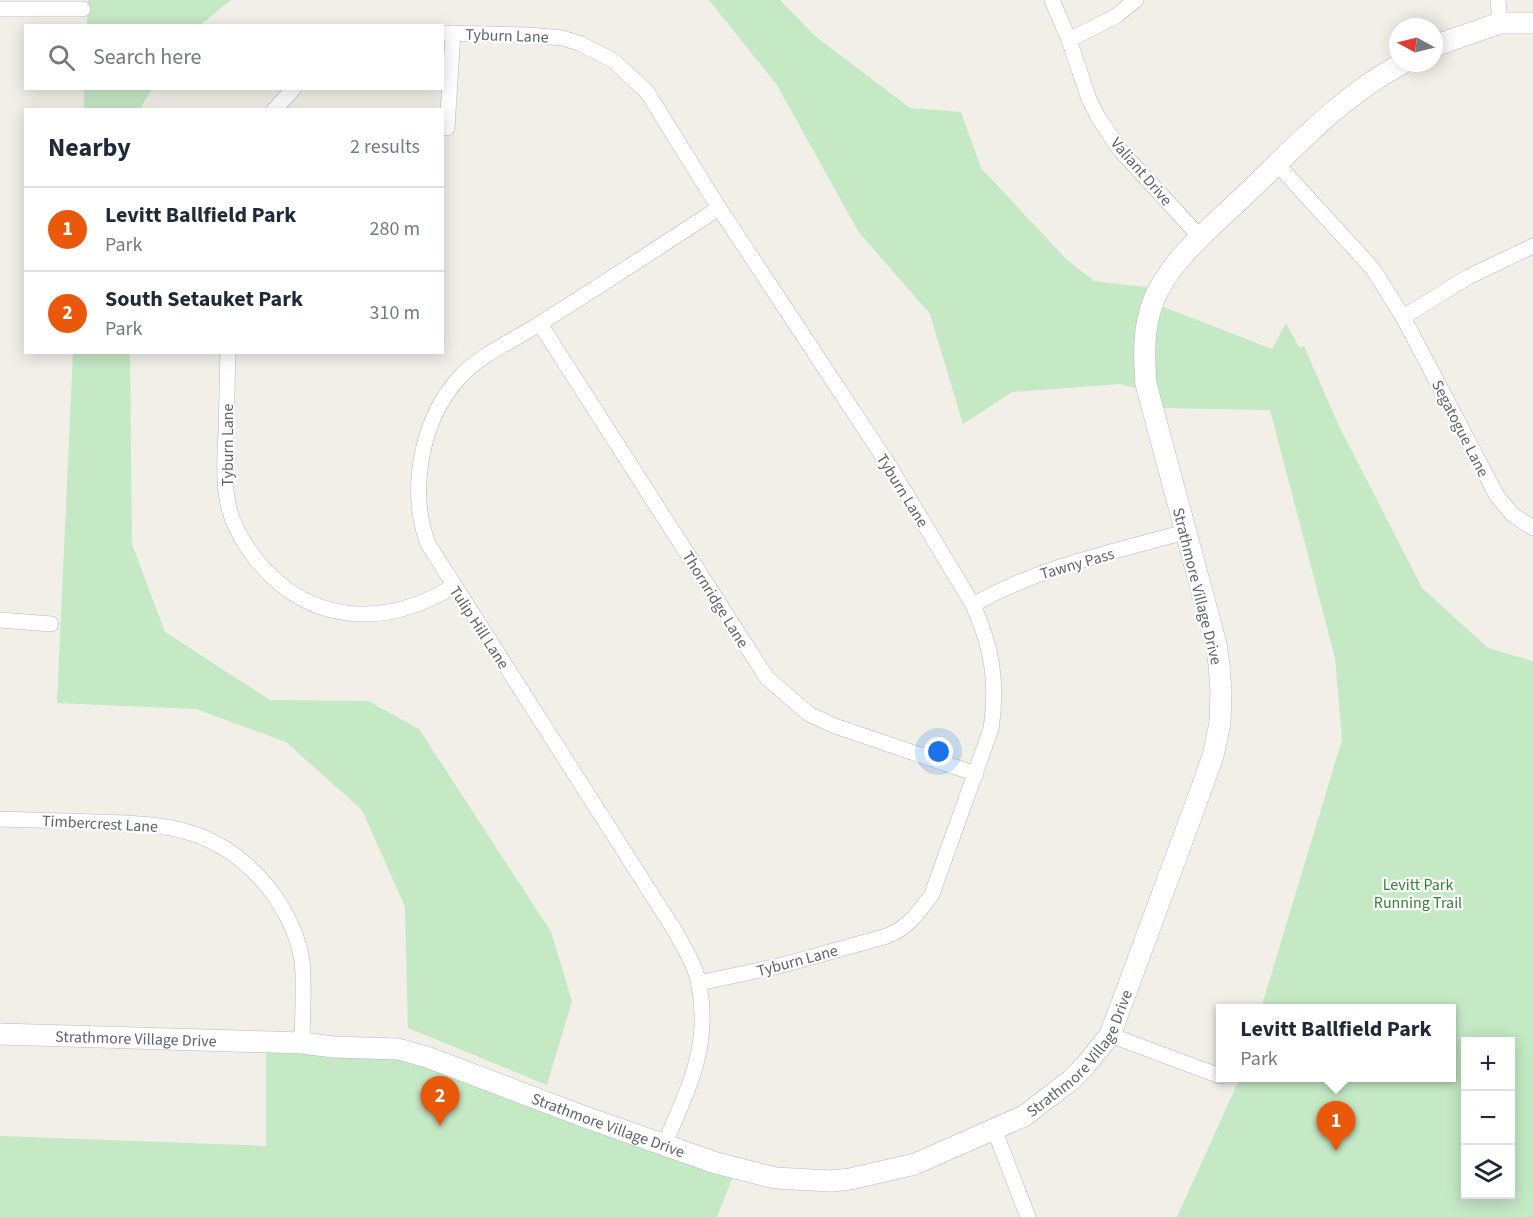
<!DOCTYPE html>
<meta charset="utf-8">
<style>
body{margin:0;font-family:"Source Sans 3",sans-serif;background:#f2f2f3;color:#1f2937}
.controls{position:absolute;right:18px;bottom:18px;display:grid;overflow:hidden;border-radius:0px;box-shadow:0 3px 15px #0003}
.controls button{width:54px;height:54px;display:grid;place-items:center;padding:0;border:0;border-bottom:2px solid #e0e1e3;background:#fff;color:#1f2937;font:30px sans-serif}
.compass{position:absolute;left:1389px;top:18px;width:54px;height:54px;border-radius:50%;background:#fff;box-shadow:0 3px 15px #0003;rotate:277deg}
.you{position:absolute;left:939px;top:752px;width:21px;height:21px;margin:-15px;border:4px solid #fff;border-radius:50%;background:#1a73e8;box-shadow:0 0 0 9px #1a73e833}
.badge{display:grid;place-items:center;width:39px;height:39px;border-radius:50%;background:#ea580c;color:#fff;font-size:20px;font-weight:700}
.pin{position:absolute;translate:-50% -50px;filter:drop-shadow(0 2px 3px #0008)}
.pin::after{content:'';position:absolute;top:32px;width:21px;height:18px;background:inherit;clip-path:polygon(0 0,100% 0,50% 100%)}
.popup{position:absolute;left:1216px;top:1004px;width:240px;height:78px;box-sizing:border-box;display:grid;place-content:center;border-radius:0px;background:#fff;filter:drop-shadow(0 2px 4px #0005);font-size:20px;white-space:nowrap;color:#747a83}
.popup b{font-size:22px;color:#1f2937}
.popup::after{content:'';position:absolute;left:50%;top:100%;margin-left:-12px;border:12px solid transparent;border-top-color:#fff}
.list{margin:0;padding:0;list-style:none}
h2{display:flex;justify-content:space-between;align-items:center;height:78px;margin:0;padding:0 24px;font-size:26px}
h2 small{font-size:20px;font-weight:400;color:#747a83}
.list li{display:grid;grid-template-columns:39px 1fr auto;gap:18px;align-items:center;box-sizing:border-box;height:84px;padding:0 24px;border-top:2px solid #e0e1e3}
.list b{display:block;font-size:22px;white-space:nowrap}
.list p{margin:0;font-size:20px;white-space:nowrap;color:#747a83}
.list em{font-size:20px;font-style:normal;color:#747a83}
.icon{flex:none;width:33px;height:33px;fill:none;stroke:currentColor;stroke-width:2;stroke-linecap:round;stroke-linejoin:round}
.map{position:relative;flex:none;width:1533px;height:1217px;overflow:hidden}
.search{position:absolute;background:#fff;box-shadow:0 3px 15px #0003;left:24px;top:24px;width:420px;height:66px;display:flex;align-items:center;gap:15px;box-sizing:border-box;padding:0 21px;border-radius:0px;color:#747a83;font-size:22px}
.panel{position:absolute;background:#fff;box-shadow:0 3px 15px #0003;left:24px;top:108px;width:420px;height:246px;border-radius:0px}
.map>svg:first-child{display:block}
.green{fill:#c5e8c5;fill-rule:evenodd}
.lines{fill:none;stroke-linecap:round;stroke-linejoin:round}
.street-casing{stroke:#b5b8bc;stroke-width:16}
.secondary-casing{stroke:#b6babf;stroke-width:22}
.street{stroke:#fff;stroke-width:15}
.secondary{stroke:#fff;stroke-width:21}
.labels{text-anchor:middle;stroke-width:4.5;stroke-linejoin:round;paint-order:stroke}
.street-label{font-size:16px;fill:#5f6368;stroke:#fff}
.park-label{font-size:16px;fill:#348238;stroke:#fff}
</style>
<div class="map">
<svg width="1533" height="1217" viewBox="0 0 1533 1217">
<rect width="100%" height="100%" fill="#f1efe8"/>
<g class="green">
<polygon points="88,0 231,0 200,25 87,26"/>
<polygon points="709,0 780,0 816,37 910,108 961,112 981,168 1067,260 1094,281 1153,288 1136,388 1120,384 1012,392 963,424 930,314 858,231 777,85"/>
<polygon points="84,89 84,88 152,89 140,109 84,110"/>
<path d="M1161 306 1272 349 1286 323 1299 347 1304 346 1338 424 1422 588 1488 648 1533 661V1217H1177L1240 1078H1452V1008H1261L1342 740 1335 658 1270 410 1159 408 1150 351ZM1466 1042H1510V1194H1466Z"/>
<polygon points="73,353 130,353 132,544 165,632 270,700 368,701 419,729 551,932 572,1001 547,1085 408,1028 405,907 362,810 286,742 196,709 57,703"/>
<polygon points="266,1042 365,1047 736,1168 717,1217 0,1217 0,1136 266,1146"/>
</g>
<g class="lines">
<defs>
<g id="street">
<polyline points="1052,0 1069,40 1089,99 1098,117 1120,150 1200,237"/>
<polyline points="1498,0 1500,23"/>
<polyline points="0,9 83,9"/>
<path d="M442 33 529 35 563 38 581 44 614 61 647 92 719 208 890 467 973 605C992 647 998 683 991 729L932 894C920 911 908 928 887 936L783 965 699 983"/>
<polyline points="1069,40 1116,16 1136,0"/>
<polyline points="274,110 294,88"/>
<polyline points="447,128 453,33"/>
<polyline points="1277,164 1373,269 1403,317 1497,496 1513,515 1533,528"/>
<polyline points="1403,317 1468,277 1533,246"/>
<polyline points="540,324 767,678 809,714 835,726 976,774"/>
<path d="M228 352C227 379 227 405 226 431 225 454 223 480 228 504 232 523 242 541 254 557 307 625 384 629 454 586"/>
<path d="M973 605C1038 567 1113 552 1185 532"/>
<polyline points="0,620 51,624"/>
<path d="M0 819C32 820 64 821 96 822 168 824 218 827 268 887 284 908 298 934 302 961 305 987 302 1016 302 1043"/>
<polyline points="1110,1035 1220,1076"/>
<polyline points="994,1129 1028,1217"/>
<path d="M665 1143C688 1089 711 1046 699 985 696 966 684 948 675 931L428 544C408 490 421 419 460 377 481 354 513 341 539 324 600 286 659 247 719 208"/>
</g>
<g id="secondary">
<polyline points="1434,46 1500,23 1533,23"/>
<path id="s1" d="M0 1034 302 1043 334 1047 398 1049 427 1057 585 1117 716 1163 775 1178 831 1181 850 1179 915 1164 1024 1116 1071 1080 1084 1067 1110 1035 1202 787 1213 756 1220 723 1221 692 1219 664 1216 644 1146 384C1144 357 1143 328 1153 302 1169 260 1214 225 1245 195 1296 146 1340 97 1403 63"/>
</g>
</defs>
<use href="#street" class="street-casing"/>
<use href="#secondary" class="secondary-casing"/>
<use href="#street" class="street"/>
<use href="#secondary" class="secondary"/>
</g>
<g class="labels">
<g class="street-label">
<text transform="translate(507 35) rotate(2)" y="6">Tyburn Lane</text>
<text transform="translate(1142 171) rotate(49)" y="6">Valiant Drive</text>
<text transform="translate(1461 428) rotate(63)" y="6">Segatogue Lane</text>
<text transform="translate(227 445) rotate(-90)" y="6">Tyburn Lane</text>
<text transform="translate(903 490) rotate(58)" y="6">Tyburn Lane</text>
<text transform="translate(1077 563) rotate(-16)" y="6">Tawny Pass</text>
<text transform="translate(1198 586) rotate(76)" y="6">Strathmore Village Drive</text>
<text transform="translate(716 599) rotate(58)" y="6">Thornridge Lane</text>
<text transform="translate(480 627) rotate(57)" y="6">Tulip Hill Lane</text>
<text transform="translate(100 823) rotate(3)" y="6">Timbercrest Lane</text>
<text transform="translate(797 960) rotate(-15)" y="6">Tyburn Lane</text>
<text dy="6" stroke="none"><textPath href="#s1" startOffset="136">Strathmore Village Drive</textPath></text>
<text dy="6" stroke="none"><textPath href="#s1" startOffset="1144">Strathmore Village Drive</textPath></text>
<text dy="6" stroke="none"><textPath href="#s1" startOffset="622">Strathmore Village Drive</textPath></text>
</g>
<g class="park-label">
<text x="1418" y="890">Levitt Park<tspan x="1418" dy="18">Running Trail</tspan></text>
</g>
</g>
</svg>
<div class="controls">
<button>+</button>
<button>−</button>
<button><svg class="icon" aria-label="layers" viewBox="0 0 24 24"><path d="M12 4l9 5-9 5-9-5zM3 14l9 5 9-5"/></svg></button>
</div>
<svg class="compass" viewBox="-18 -18 36 36"><path d="M0-13l5 13h-10z" fill="#e53935"/><path d="M0 13l5-13h-10z" fill="#747a83"/></svg>
<div class="you"></div>
<div class="pin badge" style="left:1336px;top:1151px">1</div>
<div class="popup"><b>Levitt Ballfield Park</b>Park</div>
<div class="pin badge" style="left:440px;top:1126px">2</div>
<div class="search"><svg class="icon" aria-label="search" viewBox="0 0 24 24"><circle cx="10" cy="10" r="6"/><path d="M15 15l6 6"/></svg>Search here</div>
<section class="panel">
<h2>Nearby<small>2 results</small></h2>
<ul class="list">
<li><span class="badge">1</span><div><b>Levitt Ballfield Park</b><p>Park</p></div><em>280 m</em></li>
<li><span class="badge">2</span><div><b>South Setauket Park</b><p>Park</p></div><em>310 m</em></li>
</ul>
</section>
</div>
